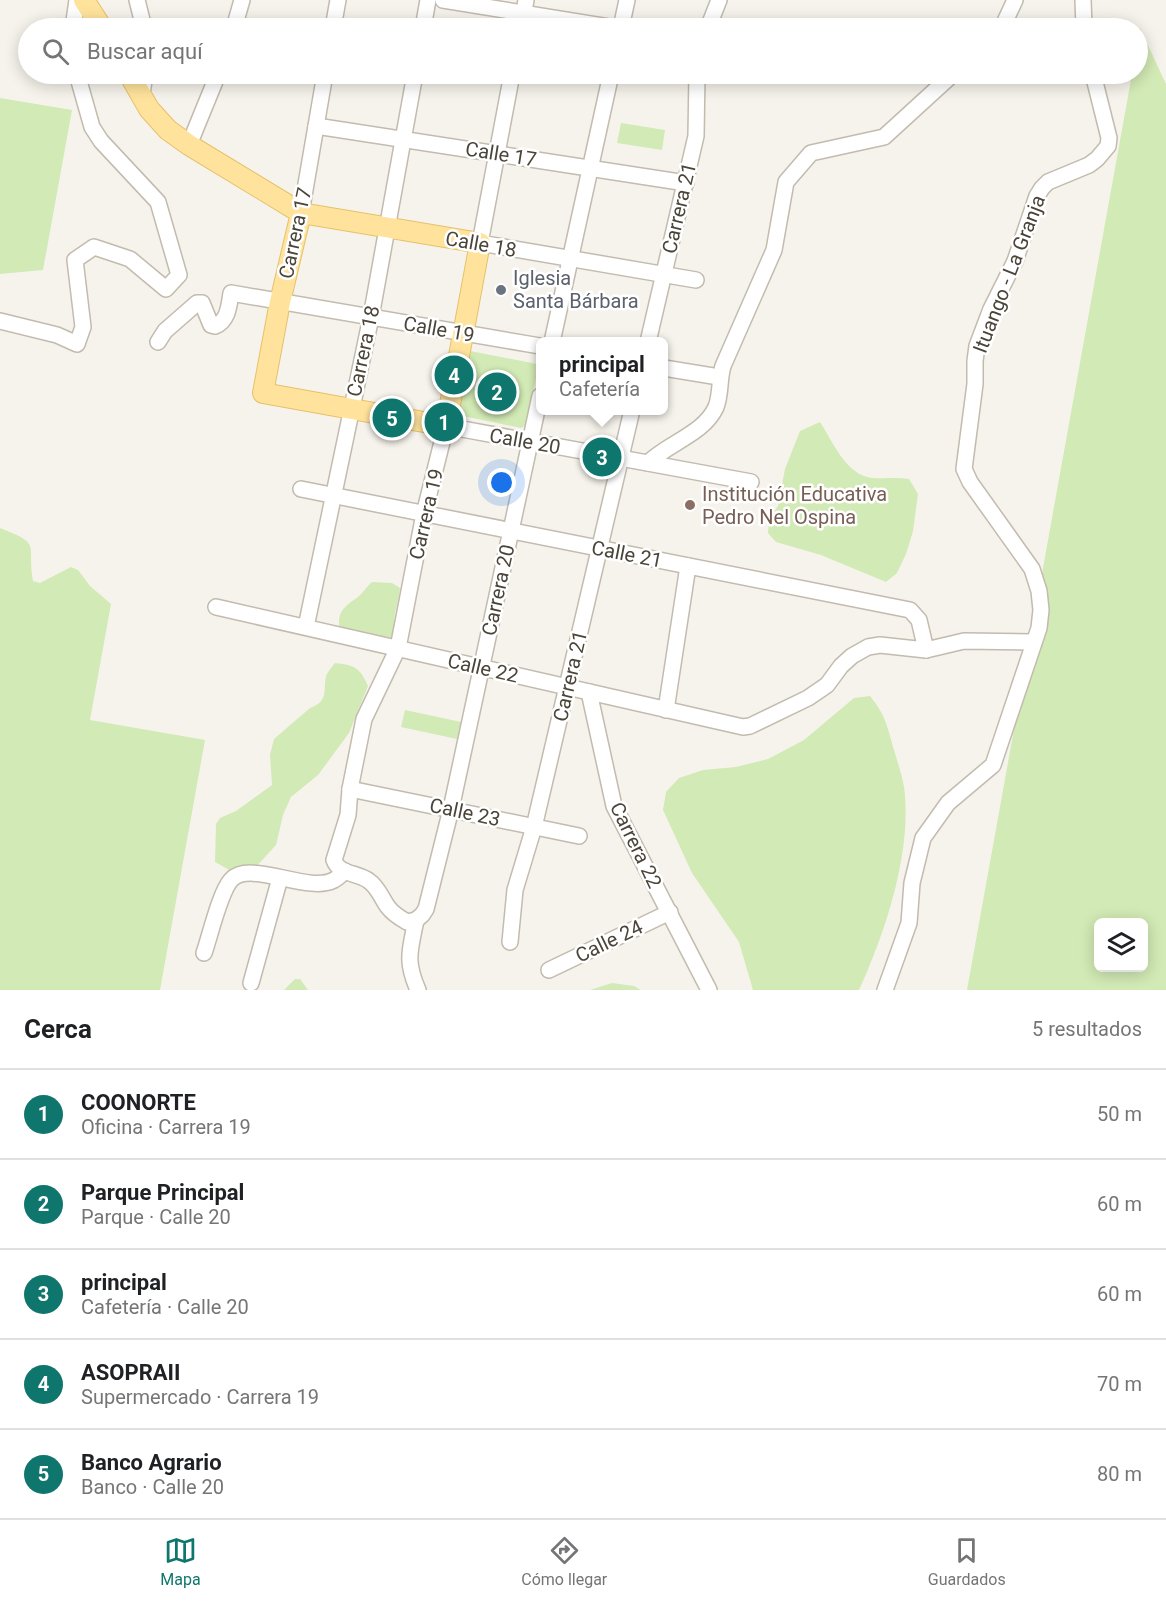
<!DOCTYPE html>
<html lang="es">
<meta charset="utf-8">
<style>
body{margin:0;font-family:Roboto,sans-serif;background:#f6f6f6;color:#202124}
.controls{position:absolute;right:18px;bottom:18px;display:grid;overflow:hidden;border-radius:9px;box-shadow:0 3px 15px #0003}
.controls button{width:54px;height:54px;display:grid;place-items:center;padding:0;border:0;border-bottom:2px solid #e0e0e0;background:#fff;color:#202124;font:30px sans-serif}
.you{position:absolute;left:502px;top:483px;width:21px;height:21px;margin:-15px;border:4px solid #fff;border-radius:50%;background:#1a73e8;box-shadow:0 0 0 9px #1a73e833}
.badge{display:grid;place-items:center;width:39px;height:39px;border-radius:50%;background:#0f766e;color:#fff;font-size:20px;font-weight:700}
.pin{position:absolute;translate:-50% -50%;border:3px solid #fff;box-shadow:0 2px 6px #0006}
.popup{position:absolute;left:536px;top:337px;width:132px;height:78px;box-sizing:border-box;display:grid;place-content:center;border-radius:9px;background:#fff;filter:drop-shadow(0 2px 4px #0005);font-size:20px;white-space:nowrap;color:#757577}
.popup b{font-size:22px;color:#202124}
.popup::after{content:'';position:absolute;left:50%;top:100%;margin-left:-12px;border:12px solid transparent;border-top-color:#fff}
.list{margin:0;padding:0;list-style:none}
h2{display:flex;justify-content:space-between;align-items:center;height:78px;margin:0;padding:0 24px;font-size:26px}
h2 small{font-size:20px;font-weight:400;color:#757577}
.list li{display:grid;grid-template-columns:39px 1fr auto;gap:18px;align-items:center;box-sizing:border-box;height:90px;padding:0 24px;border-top:2px solid #e0e0e0}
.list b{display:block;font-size:22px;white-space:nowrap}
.list p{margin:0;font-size:20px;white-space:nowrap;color:#757577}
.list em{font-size:20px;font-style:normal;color:#757577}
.icon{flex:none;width:33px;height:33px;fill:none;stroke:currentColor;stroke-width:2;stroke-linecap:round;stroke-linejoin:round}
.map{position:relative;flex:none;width:1166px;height:990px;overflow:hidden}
.search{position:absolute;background:#fff;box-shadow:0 3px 15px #0003;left:18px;right:18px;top:18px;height:66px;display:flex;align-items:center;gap:15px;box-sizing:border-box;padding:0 21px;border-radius:33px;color:#757577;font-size:22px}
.sheet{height:528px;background:#fff}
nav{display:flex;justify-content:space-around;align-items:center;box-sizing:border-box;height:84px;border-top:2px solid #e0e0e0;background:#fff;font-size:16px;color:#757577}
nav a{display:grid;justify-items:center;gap:3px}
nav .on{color:#0f766e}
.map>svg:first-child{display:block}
.green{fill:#d2eab5;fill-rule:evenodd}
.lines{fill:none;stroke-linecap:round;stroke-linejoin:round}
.minor-casing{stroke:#c2bbae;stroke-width:18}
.major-casing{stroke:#e6c16a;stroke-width:22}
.minor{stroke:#fff;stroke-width:15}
.major{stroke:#ffe39c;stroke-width:20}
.worship-dot{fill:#6b7280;stroke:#fff;stroke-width:2}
.education-dot{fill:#8d6e63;stroke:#fff;stroke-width:2}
.labels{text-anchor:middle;stroke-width:5;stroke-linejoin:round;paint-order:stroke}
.street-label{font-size:20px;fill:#4b4439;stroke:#fff}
.worship-label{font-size:20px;fill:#5b616d;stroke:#fff;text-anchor:start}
.education-label{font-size:20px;fill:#785e54;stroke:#fff;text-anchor:start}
</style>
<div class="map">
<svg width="1166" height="990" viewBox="0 0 1166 990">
<rect width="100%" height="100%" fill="#f6f3ec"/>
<g class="green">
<path d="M1140 28 1166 84V990H967L1132 74H1138V44ZM1098 922H1144V968H1098Z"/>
<polygon points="0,98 72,110 43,270 0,274"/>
<polygon points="621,123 665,130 662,150 617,143"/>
<polygon points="470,351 537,364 538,369 526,425 521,428 463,416 459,408"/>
<path d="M820 422C833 442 846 475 872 478 885 479 897 477 909 479L918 494 913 531 906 554 897 573 886 582 821 555 776 542 768 533 769 520 778 506 785 469 800 431Z"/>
<path d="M0 528C44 545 26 544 33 581L40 583 71 567 78 570 90 586 111 604 90 720 205 740 160 990H0Z"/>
<path d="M372 582 392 583 400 588C399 597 397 604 395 613 393 622 396 630 392 638L340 630C336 612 345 606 358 597 363 593 367 586 372 582Z"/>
<path d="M335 663C354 665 360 667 368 686L349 733 318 775 291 797 283 815 276 845 254 869 233 872 215 862 216 824 220 818 236 811 272 785 270 755 274 739 310 708C329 701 323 691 326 676 328 671 332 667 335 663Z"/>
<path d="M870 696C886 716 887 726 894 750 898 764 904 780 905 795 910 858 885 933 859 990H753L739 942 692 873 663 810 666 792 679 778 703 770 736 767 768 759 804 740 854 698Z"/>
<polygon points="405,710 461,722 457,739 401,727"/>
<polygon points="295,979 300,979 308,990 284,990"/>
<polygon points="612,983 634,986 641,990 590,990"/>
</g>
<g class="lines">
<defs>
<g id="minor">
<polyline points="137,0 144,28"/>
<polyline points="443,0 615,28"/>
<polyline points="1083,0 1084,28"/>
<polyline points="73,28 77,0"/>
<polyline points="234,28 242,0"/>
<polyline points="333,28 338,0"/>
<polyline points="423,28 428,0"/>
<polyline points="521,28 526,0"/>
<polyline points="621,28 627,0"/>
<polyline points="708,28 719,0"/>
<polyline points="1002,28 1015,0"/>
<polyline points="512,74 480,243 696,280"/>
<polyline points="142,94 145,74"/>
<polyline points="316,126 686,183"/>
<polyline points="189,145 218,74"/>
<polyline points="301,213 325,74"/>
<polyline points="0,321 57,335 77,344 83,327 75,260 94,247 130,259 166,289 179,275 158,202 101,141 92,127 77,74"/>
<path d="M158 342 165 331 197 303H202L211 325 215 326C228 321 229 306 231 293L540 346"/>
<polyline points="552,342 611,74"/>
<polyline points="648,342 696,136 697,74"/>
<polyline points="664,368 719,377"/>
<path d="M648 463C668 443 704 434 716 407 721 395 719 379 723 366L774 250 786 182 811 153 884 137 953 74"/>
<polyline points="301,489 910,610 919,620 926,650"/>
<polyline points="216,607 743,727 750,726 808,698 827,685 841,666 852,656 868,647 880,645 926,650 964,641 1034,642"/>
<polyline points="306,627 371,317 415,74"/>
<polyline points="589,692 614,806 709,990"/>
<polyline points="666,710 688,566"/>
<polyline points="350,789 579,836"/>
<path d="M416 920 407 922C400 918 393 914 388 907 382 899 378 887 369 881 357 872 339 875 334 860L348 815 350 789 364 719 398 648 424 514 446 426 751 482"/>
<polyline points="416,920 422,915 426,909 451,809 540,396"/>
<path d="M416 920C410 951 405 960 418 990"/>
<polyline points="510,942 515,890 534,827 632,410"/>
<path d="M204 953C210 936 220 892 231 880 250 859 308 894 334 880 338 878 342 874 345 871"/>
<polyline points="549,970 670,912"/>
<polyline points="251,983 280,878"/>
<polyline points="885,990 909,923 912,883 923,838 948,803 993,765 1039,628 1041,610 1039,591 1032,569 970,482 964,469 975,384 975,361 977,346 991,309 1015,261 1037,196 1042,188 1048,182 1089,165 1097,159 1108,146 1109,138 1093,74"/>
</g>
<g id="major">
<polyline points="84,0 102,28"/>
<polyline points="129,74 149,109 168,130 189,145 301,213 480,243 446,426 263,393 280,302 301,213"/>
</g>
</defs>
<use href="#minor" class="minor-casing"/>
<use href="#major" class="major-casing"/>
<use href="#minor" class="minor"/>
<use href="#major" class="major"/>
</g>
<circle class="worship-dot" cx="501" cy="290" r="6"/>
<circle class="education-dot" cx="690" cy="505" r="6"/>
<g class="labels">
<g class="street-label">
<text transform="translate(501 154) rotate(9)" y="7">Calle 17</text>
<text transform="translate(679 208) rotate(-77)" y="7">Carrera 21</text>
<text transform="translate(295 233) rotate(-78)" y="7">Carrera 17</text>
<text transform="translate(481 244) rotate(10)" y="7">Calle 18</text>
<text transform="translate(1009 274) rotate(-69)" y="7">Ituango - La Granja</text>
<text transform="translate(439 329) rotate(10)" y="7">Calle 19</text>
<text transform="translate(363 351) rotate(-78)" y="7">Carrera 18</text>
<text transform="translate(525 441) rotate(10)" y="7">Calle 20</text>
<text transform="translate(426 514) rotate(-77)" y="7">Carrera 19</text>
<text transform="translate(627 554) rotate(11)" y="7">Calle 21</text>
<text transform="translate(498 590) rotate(-78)" y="7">Carrera 20</text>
<text transform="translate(483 668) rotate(13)" y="7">Calle 22</text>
<text transform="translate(570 676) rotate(-77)" y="7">Carrera 21</text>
<text transform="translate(465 812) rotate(12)" y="7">Calle 23</text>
<text transform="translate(636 845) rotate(64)" y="7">Carrera 22</text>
<text transform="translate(609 941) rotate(-26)" y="7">Calle 24</text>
</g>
<g class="worship-label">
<text x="513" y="285">Iglesia<tspan x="513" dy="23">Santa Bárbara</tspan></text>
</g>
<g class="education-label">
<text x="702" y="501">Institución Educativa<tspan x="702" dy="23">Pedro Nel Ospina</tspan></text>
</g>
</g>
</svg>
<div class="controls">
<button><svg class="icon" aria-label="layers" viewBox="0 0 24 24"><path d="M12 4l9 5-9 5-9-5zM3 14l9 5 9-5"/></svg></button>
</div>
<div class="you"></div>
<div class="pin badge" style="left:444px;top:422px">1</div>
<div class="pin badge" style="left:497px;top:392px">2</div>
<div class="pin badge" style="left:602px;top:457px">3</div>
<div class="popup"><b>principal</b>Cafetería</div>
<div class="pin badge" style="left:454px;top:375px">4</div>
<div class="pin badge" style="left:392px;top:418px">5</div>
<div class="search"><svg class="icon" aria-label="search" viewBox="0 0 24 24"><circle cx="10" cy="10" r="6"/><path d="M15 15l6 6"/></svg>Buscar aquí</div>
</div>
<section class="sheet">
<h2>Cerca<small>5 resultados</small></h2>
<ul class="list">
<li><span class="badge">1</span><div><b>COONORTE</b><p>Oficina · Carrera 19</p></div><em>50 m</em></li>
<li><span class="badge">2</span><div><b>Parque Principal</b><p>Parque · Calle 20</p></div><em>60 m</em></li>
<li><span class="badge">3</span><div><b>principal</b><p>Cafetería · Calle 20</p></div><em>60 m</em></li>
<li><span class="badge">4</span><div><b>ASOPRAII</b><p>Supermercado · Carrera 19</p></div><em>70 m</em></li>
<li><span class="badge">5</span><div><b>Banco Agrario</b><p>Banco · Calle 20</p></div><em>80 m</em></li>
</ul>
</section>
<nav>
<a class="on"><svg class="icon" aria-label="map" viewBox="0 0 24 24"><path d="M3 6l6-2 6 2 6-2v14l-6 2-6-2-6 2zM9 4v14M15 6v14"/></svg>Mapa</a>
<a><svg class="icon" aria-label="directions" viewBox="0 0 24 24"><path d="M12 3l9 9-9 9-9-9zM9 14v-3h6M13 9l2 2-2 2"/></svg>Cómo llegar</a>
<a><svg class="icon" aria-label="saved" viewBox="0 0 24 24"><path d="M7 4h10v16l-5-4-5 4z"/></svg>Guardados</a>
</nav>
